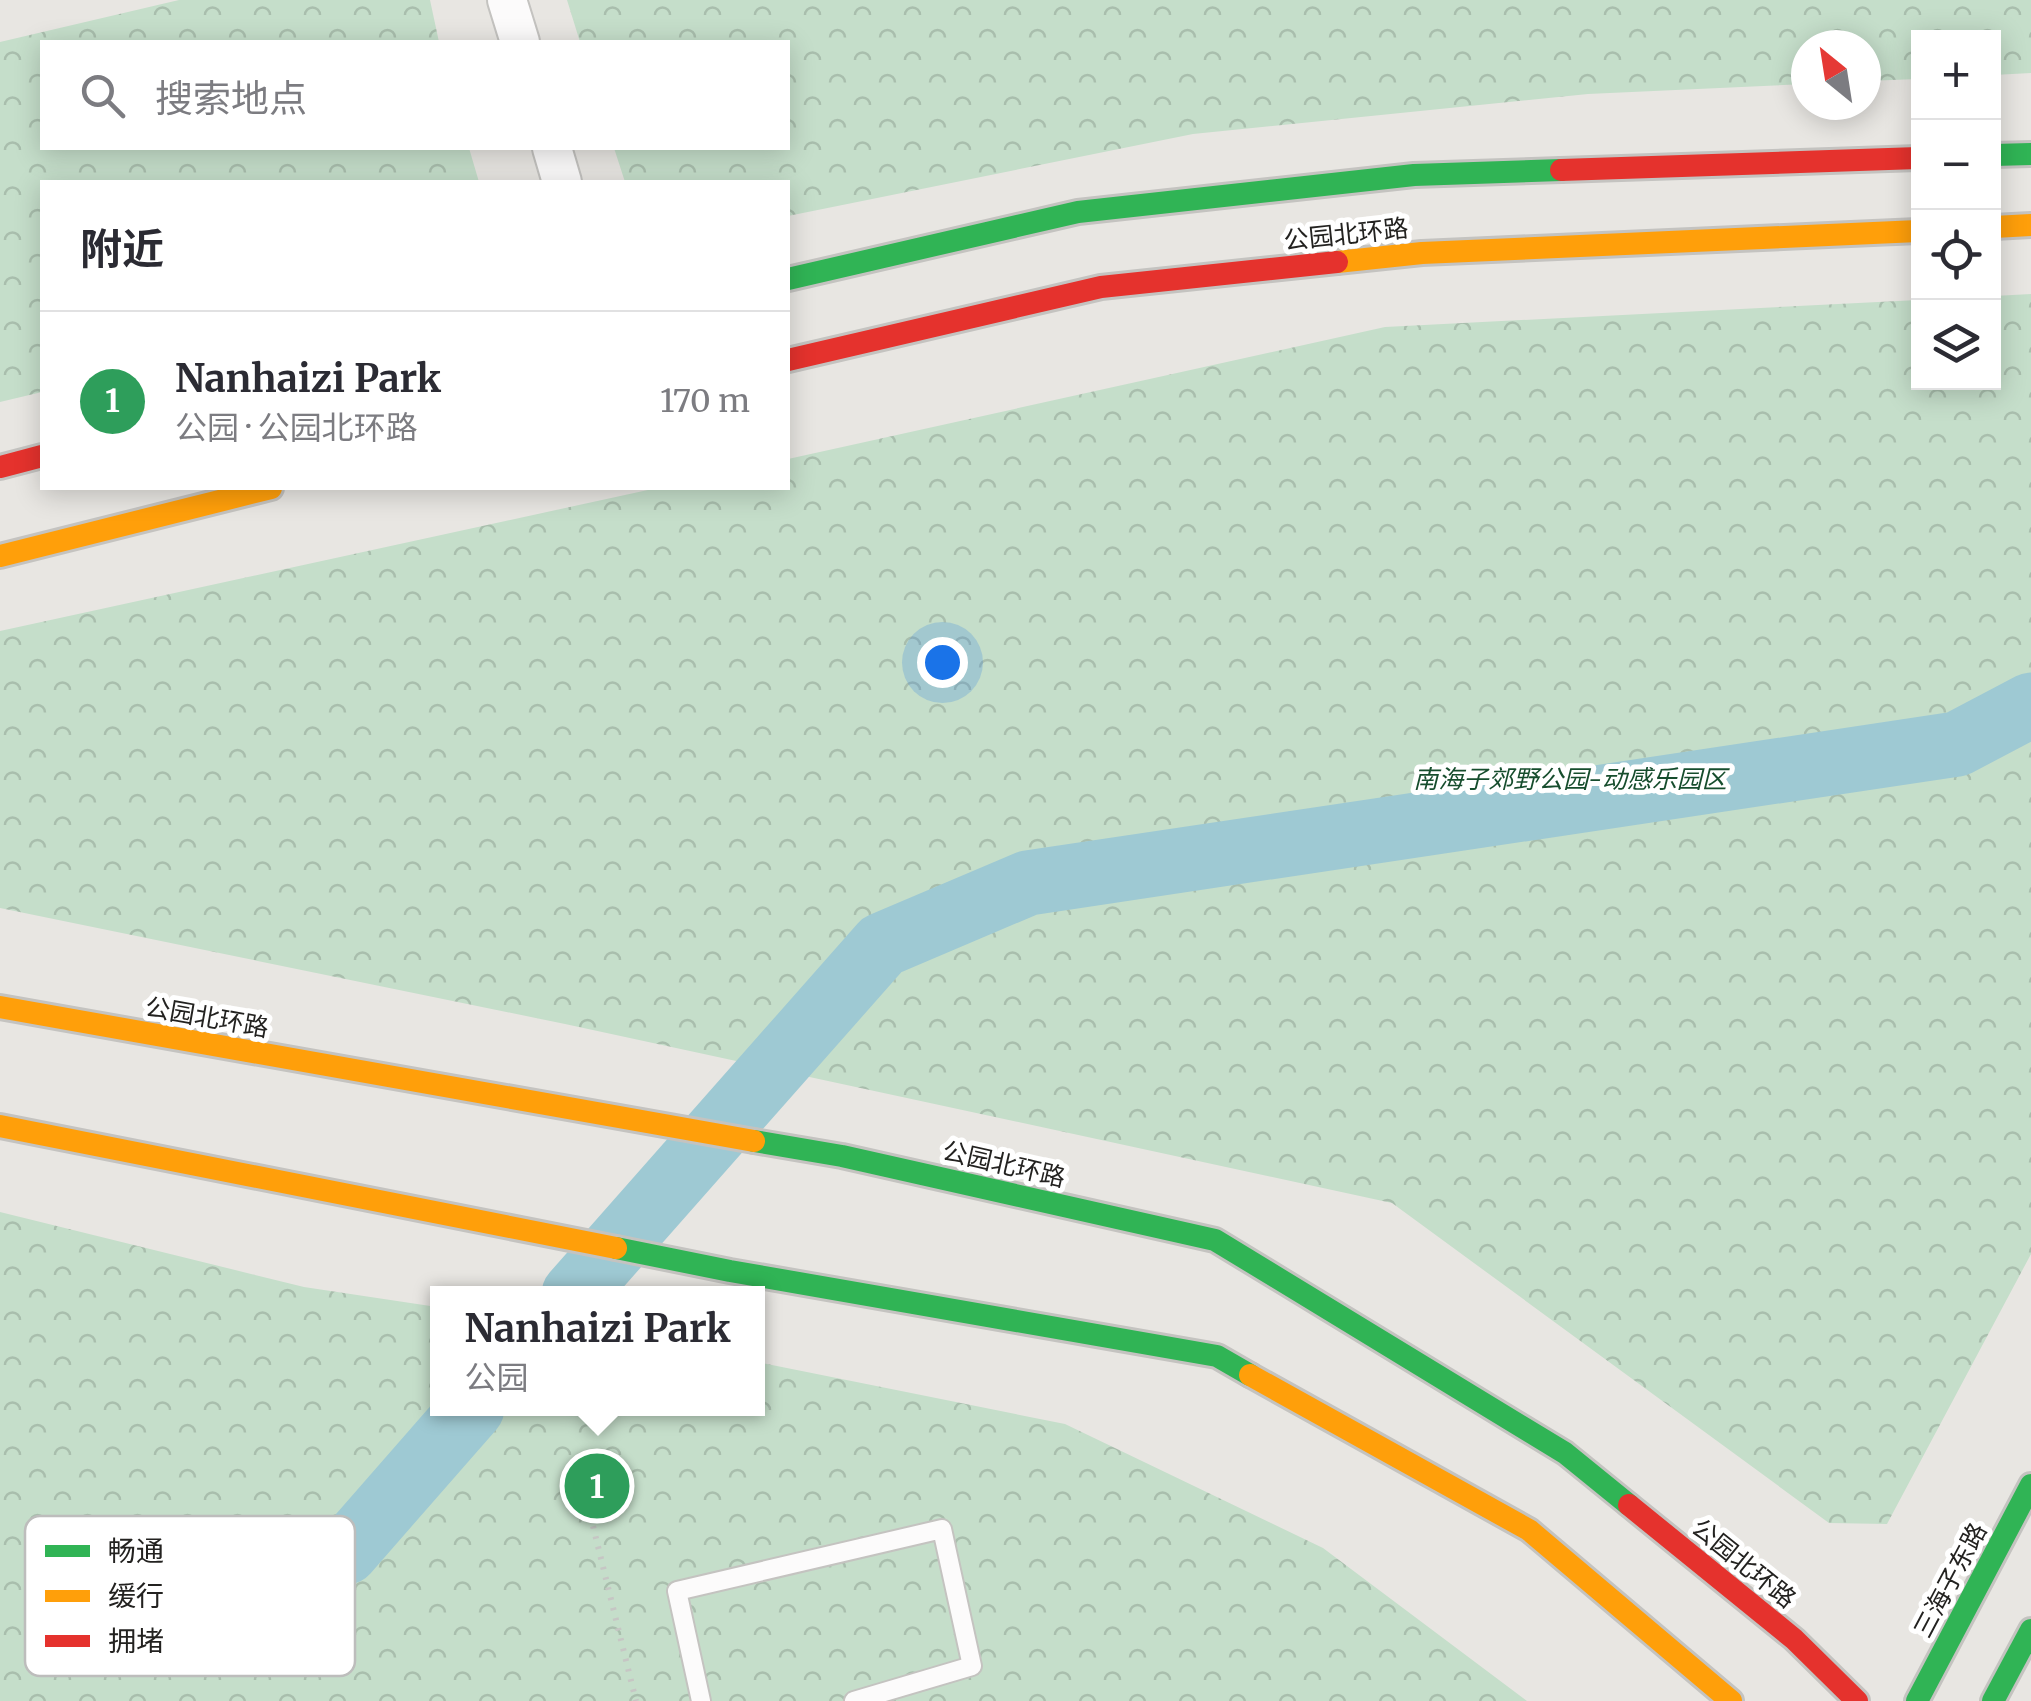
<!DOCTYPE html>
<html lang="zh">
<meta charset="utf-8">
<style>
body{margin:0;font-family:Merriweather,"Noto Sans SC",serif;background:#f2f2f3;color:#2b2b33}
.controls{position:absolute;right:30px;top:30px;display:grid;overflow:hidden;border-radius:0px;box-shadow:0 5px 25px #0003}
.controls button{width:90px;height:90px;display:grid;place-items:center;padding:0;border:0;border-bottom:2px solid #e1e1e2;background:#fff;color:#2b2b33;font:50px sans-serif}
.compass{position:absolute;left:1791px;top:30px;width:90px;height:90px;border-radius:50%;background:#fff;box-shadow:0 5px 25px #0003;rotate:330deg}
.you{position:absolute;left:942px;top:662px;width:35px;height:35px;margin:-25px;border:8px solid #fff;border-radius:50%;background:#1a73e8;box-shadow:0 0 0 15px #1a73e833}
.badge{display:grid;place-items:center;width:65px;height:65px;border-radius:50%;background:#686764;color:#fff;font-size:32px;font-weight:700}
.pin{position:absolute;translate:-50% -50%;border:5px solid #fff;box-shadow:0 2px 10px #0006}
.popup{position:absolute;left:430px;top:1286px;width:335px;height:130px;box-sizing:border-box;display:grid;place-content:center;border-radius:0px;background:#fff;filter:drop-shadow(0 2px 8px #0005);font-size:32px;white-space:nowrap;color:#7c7c81}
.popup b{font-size:38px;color:#2b2b33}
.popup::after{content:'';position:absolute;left:50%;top:100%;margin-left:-20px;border:20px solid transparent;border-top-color:#fff}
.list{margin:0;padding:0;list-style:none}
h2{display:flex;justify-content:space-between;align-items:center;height:130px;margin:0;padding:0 40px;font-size:42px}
h2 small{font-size:32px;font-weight:400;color:#7c7c81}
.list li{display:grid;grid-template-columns:65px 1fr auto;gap:30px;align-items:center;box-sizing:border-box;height:180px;padding:0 40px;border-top:2px solid #e1e1e2}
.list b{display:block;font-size:38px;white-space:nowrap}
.list p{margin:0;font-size:32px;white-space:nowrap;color:#7c7c81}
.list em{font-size:32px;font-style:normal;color:#7c7c81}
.icon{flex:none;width:55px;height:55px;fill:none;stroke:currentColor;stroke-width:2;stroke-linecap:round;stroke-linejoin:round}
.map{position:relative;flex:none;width:2031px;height:1701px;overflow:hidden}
.search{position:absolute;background:#fff;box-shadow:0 5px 25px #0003;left:40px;top:40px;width:750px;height:110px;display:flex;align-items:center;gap:25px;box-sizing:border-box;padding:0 35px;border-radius:0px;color:#7c7c81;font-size:38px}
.panel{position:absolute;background:#fff;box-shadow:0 5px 25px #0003;left:40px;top:180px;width:750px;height:310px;border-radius:0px}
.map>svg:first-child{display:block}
.park{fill:url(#park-crowns)}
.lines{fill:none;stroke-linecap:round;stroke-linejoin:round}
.river{stroke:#9ec9d3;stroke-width:65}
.lane-casing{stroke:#c4c3c0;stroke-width:22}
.street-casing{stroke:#c4c3c0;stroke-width:42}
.fast-casing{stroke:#c4c3c0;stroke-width:28}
.slow-casing{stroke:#c4c3c0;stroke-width:28}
.jam-casing{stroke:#c4c3c0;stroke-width:28}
.path{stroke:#c6c6c4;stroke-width:6;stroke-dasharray:2.5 8;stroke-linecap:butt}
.lane{stroke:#fcfbfb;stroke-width:18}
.street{stroke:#fcfbfb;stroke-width:38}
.fast{stroke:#30b455;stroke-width:22}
.slow{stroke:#ff9f0a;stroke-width:22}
.jam{stroke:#e5322d;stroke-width:22}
.labels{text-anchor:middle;stroke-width:10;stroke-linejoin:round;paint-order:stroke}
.street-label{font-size:25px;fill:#232220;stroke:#fff}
.park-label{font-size:25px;font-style:italic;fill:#164d2d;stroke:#fff}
.key{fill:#fff;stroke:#bdbdbc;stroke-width:2.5}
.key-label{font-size:28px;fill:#232220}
</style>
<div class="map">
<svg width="2031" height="1701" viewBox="0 0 2031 1701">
<defs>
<pattern id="park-crowns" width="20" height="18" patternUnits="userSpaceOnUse" patternTransform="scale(2.5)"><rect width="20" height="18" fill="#c5deca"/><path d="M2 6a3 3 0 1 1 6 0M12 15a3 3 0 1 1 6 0" fill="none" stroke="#a9bead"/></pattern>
</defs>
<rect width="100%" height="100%" fill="#e8e6e2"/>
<g class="park">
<polygon points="179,0 430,0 439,42 42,42 42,148 469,148 479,182 42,182 42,392 0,402 0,42"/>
<polygon points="567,0 2031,0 2031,73 1994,75 1994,38 1918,38 1918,79 1866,81 1866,45 1806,45 1806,84 1588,94 1193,134 788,216 788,182 625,182 614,148 788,148 788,42 580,42"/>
<polygon points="2031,294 2031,1254 1887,1524 1829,1523 1392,1203 565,1024 0,908 0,631 657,488 788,488 788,459 1385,327 1918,300 1918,382 1994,382 1994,296"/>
<polygon points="0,1212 304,1287 437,1307 437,1408 757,1408 757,1362 1065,1424 1323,1548 1527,1701 0,1701"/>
</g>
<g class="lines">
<g class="river">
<polyline points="574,1294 882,945 1028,883 1957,744 2031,705"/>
<polyline points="346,1552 472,1408"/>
</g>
<defs>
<polyline id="lane" points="701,1701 677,1591 942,1529 972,1666 854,1701"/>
<g id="street">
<polyline points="507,0 520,42"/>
<polyline points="552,148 562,182"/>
</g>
<g id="fast">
<polyline points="1994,155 2031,154"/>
<polyline points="788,279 1078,212 1414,175 1561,170"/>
<polyline points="754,1141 842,1156 1215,1240 1565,1453 1629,1505"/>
<polyline points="616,1248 730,1271 1217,1356 1250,1375"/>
<polyline points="1917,1701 2031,1485"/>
<polyline points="1993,1701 2031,1630"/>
</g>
<g id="slow">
<polyline points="1994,227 2031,225"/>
<polyline points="1337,262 1422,253 1918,231"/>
<polyline points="0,556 271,488"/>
<polyline points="0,1007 754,1141"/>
<polyline points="0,1126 616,1248"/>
<polyline points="1250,1375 1529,1530 1731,1701"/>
</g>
<g id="jam">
<polyline points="1561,170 1918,158"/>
<polyline points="788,360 1101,287 1337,262"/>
<polyline points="0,467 42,456"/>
<polyline points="1629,1505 1794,1639 1857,1701"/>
</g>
</defs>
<use href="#lane" class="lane-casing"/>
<use href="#street" class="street-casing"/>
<use href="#fast" class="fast-casing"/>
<use href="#slow" class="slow-casing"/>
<use href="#jam" class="jam-casing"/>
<polyline class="path" points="578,1465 636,1701"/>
<use href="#lane" class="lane"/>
<use href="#street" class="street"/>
<use href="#fast" class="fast"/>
<use href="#slow" class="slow"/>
<use href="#jam" class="jam"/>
</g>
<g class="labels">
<g class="street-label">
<text transform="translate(1346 234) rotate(-6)" y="9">公园北环路</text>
<text transform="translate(207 1017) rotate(10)" y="9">公园北环路</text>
<text transform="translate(1004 1164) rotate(13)" y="9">公园北环路</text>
<text transform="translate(1744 1563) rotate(39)" y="9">公园北环路</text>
<text transform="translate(1950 1580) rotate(-62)" y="9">三海子东路</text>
</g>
<g class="park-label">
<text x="1570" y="788">南海子郊野公园-动感乐园区</text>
</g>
</g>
<rect x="25" y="1516" width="330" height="160" rx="15" class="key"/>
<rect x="45" y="1545" width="45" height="12" fill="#30b455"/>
<rect x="45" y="1590" width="45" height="12" fill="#ff9f0a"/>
<rect x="45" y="1635" width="45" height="12" fill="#e5322d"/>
<g class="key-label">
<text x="108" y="1561">畅通</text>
<text x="108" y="1606">缓行</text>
<text x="108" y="1651">拥堵</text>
</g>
</svg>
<div class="controls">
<button>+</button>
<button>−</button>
<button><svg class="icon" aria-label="locate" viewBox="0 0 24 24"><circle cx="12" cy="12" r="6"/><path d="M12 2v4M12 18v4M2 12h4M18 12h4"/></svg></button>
<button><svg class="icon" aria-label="layers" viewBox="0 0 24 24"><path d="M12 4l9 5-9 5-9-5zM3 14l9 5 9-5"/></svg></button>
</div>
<svg class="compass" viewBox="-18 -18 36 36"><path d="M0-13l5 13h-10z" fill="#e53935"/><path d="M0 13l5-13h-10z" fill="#7c7c81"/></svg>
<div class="you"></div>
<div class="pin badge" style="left:597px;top:1486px;background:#2e9e5b">1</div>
<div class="popup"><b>Nanhaizi Park</b>公园</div>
<div class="search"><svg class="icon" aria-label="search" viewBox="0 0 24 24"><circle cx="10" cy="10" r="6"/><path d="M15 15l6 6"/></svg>搜索地点</div>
<section class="panel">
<h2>附近<small></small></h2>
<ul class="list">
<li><span class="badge" style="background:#2e9e5b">1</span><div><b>Nanhaizi Park</b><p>公园 · 公园北环路</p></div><em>170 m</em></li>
</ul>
</section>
</div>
